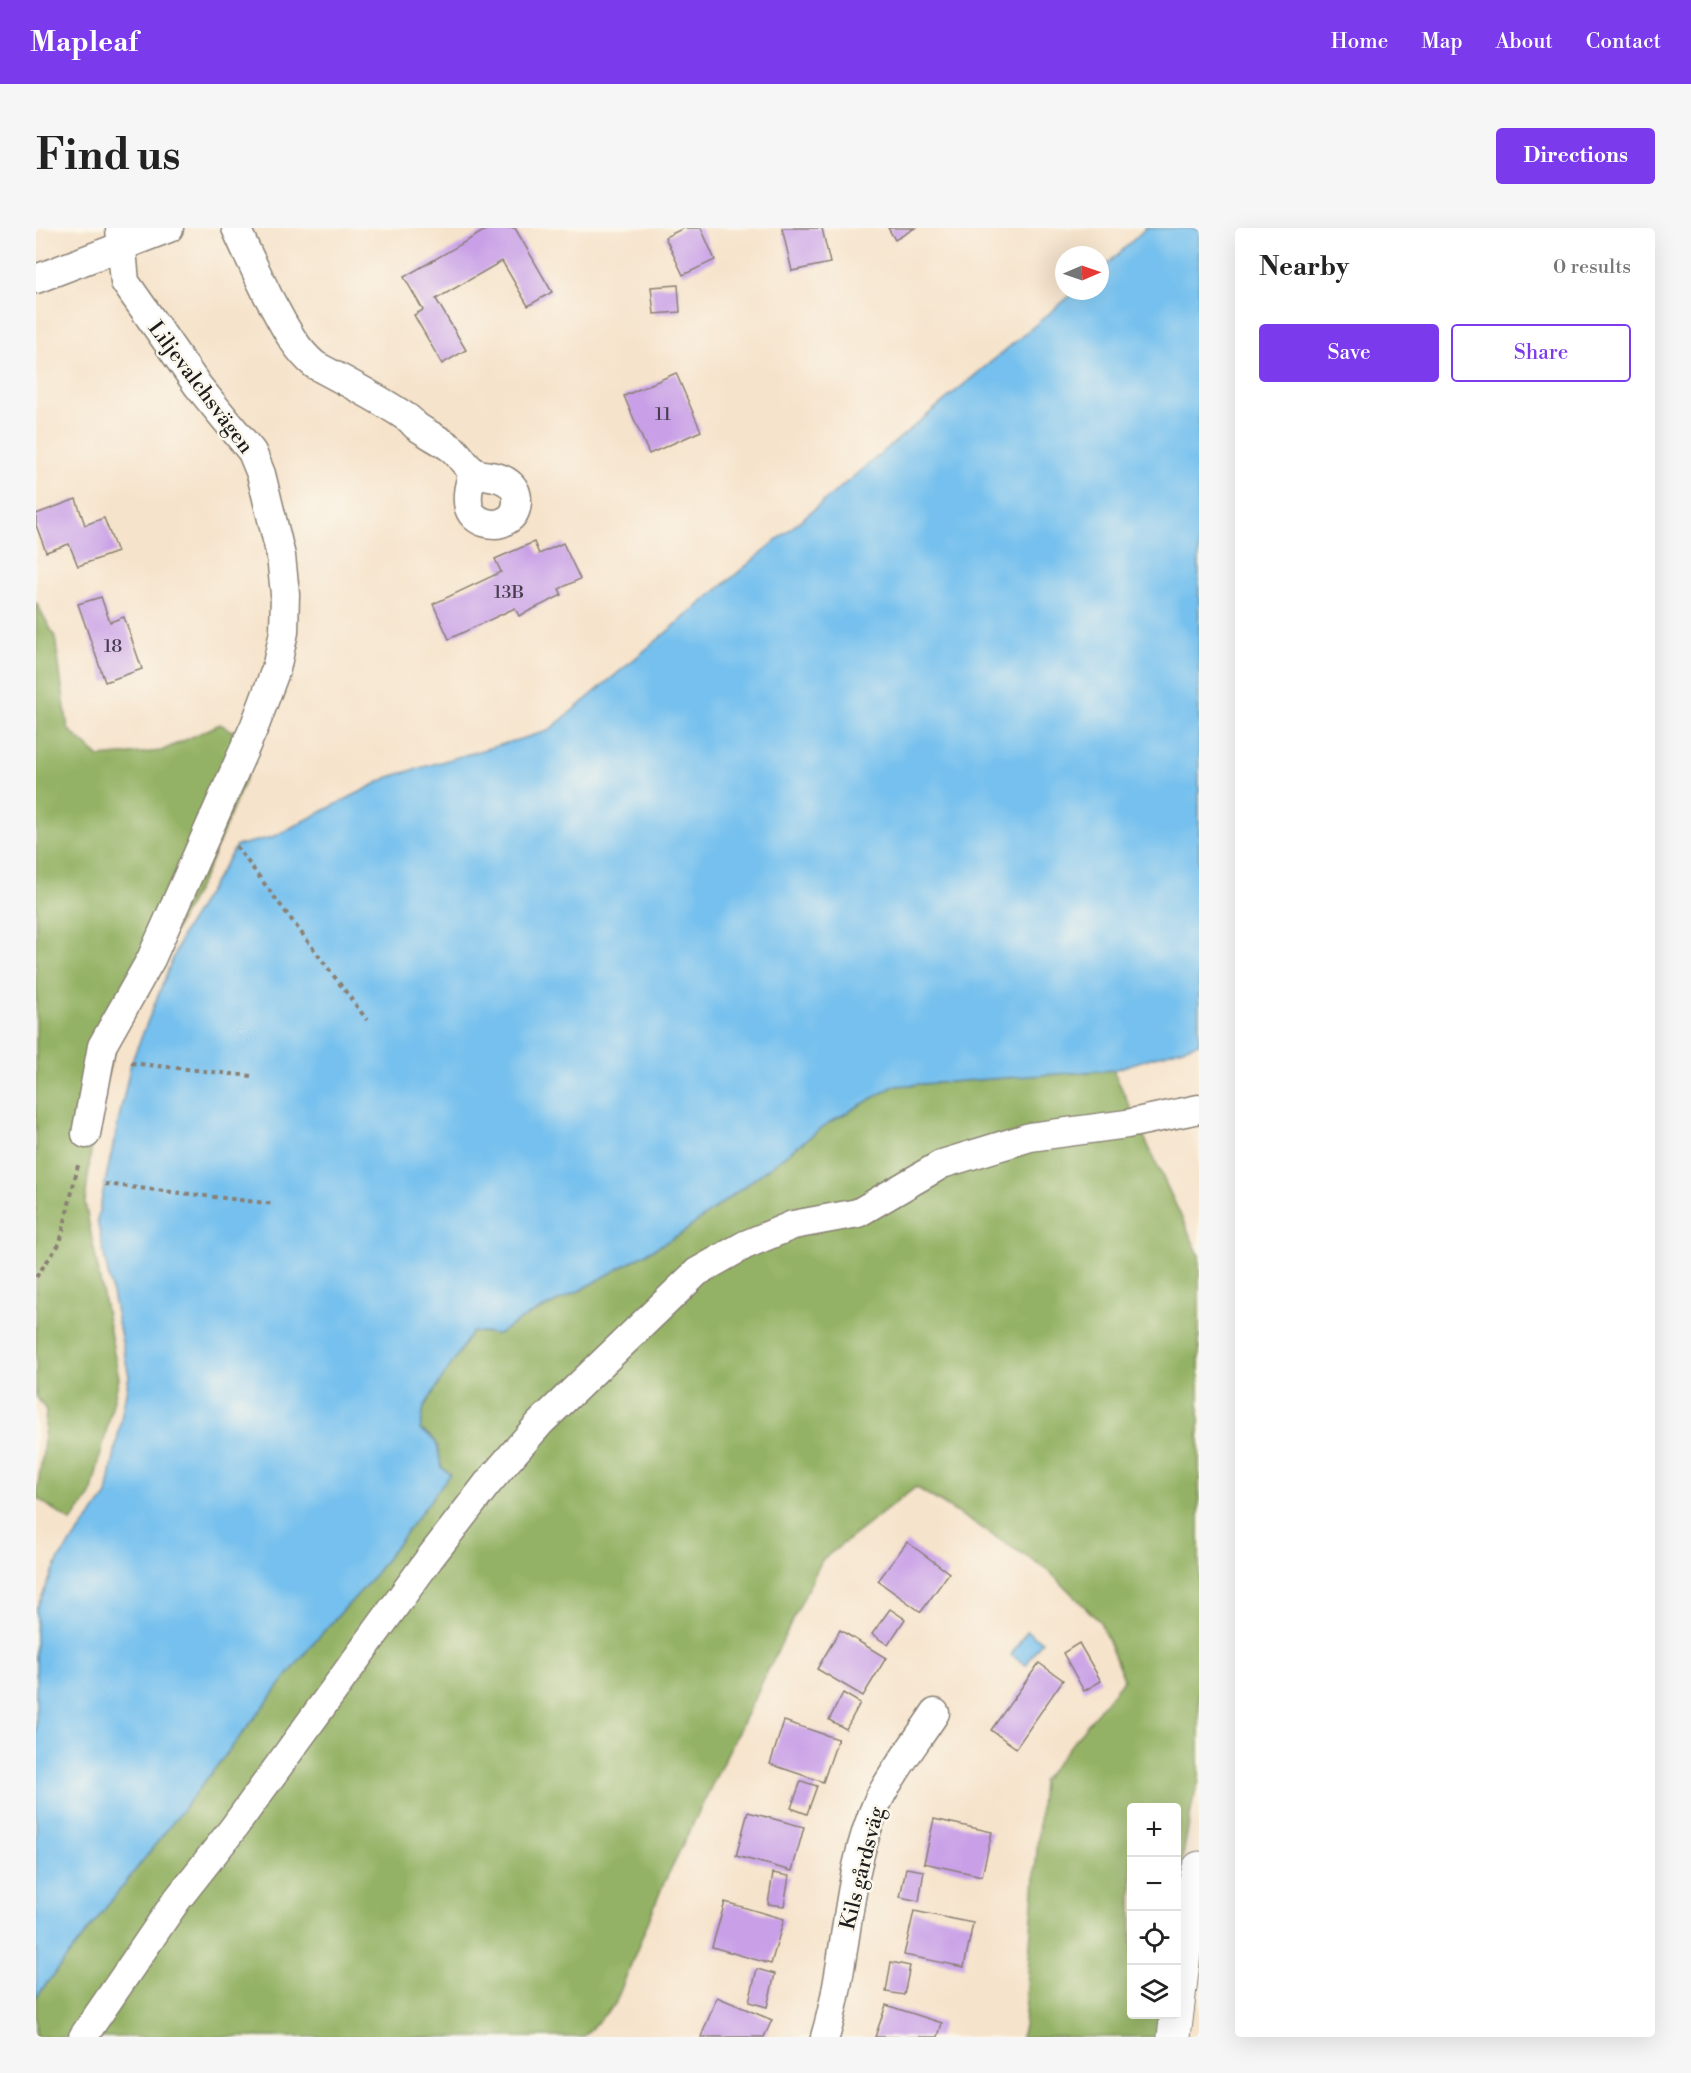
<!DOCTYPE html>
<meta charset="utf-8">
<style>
body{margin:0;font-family:"Libre Bodoni",serif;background:#f6f6f6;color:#222}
.controls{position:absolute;right:18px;bottom:18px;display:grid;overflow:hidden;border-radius:6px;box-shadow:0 6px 24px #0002}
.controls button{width:54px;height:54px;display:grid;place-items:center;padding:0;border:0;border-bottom:2px solid #e0e0e0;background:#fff;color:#222;font:30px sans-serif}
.compass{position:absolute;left:1019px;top:18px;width:54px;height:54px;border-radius:50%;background:#fff;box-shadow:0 6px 24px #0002;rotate:88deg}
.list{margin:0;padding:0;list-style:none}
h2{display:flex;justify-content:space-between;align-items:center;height:78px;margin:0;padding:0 24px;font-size:26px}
h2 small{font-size:20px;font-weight:400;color:#767676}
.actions{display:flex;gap:12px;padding:18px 24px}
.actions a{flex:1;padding:14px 0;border:2px solid #7c3aed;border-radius:6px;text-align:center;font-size:21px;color:#7c3aed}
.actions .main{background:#7c3aed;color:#fff}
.icon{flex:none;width:33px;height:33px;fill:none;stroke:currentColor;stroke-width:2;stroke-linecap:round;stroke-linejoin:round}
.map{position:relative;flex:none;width:1163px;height:1809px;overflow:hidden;border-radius:6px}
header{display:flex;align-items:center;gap:36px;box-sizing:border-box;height:84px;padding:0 30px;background:#7c3aed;color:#fff}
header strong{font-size:28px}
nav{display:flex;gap:33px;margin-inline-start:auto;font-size:21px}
.intro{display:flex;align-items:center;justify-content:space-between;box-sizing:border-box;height:144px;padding:0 36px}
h1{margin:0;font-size:42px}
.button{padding:15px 27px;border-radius:6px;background:#7c3aed;color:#fff;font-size:21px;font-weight:700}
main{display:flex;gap:36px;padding:0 36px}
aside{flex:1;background:#fff;border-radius:6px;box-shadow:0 6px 24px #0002}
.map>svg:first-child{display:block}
.forest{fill:#94b265;stroke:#586740;stroke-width:1.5}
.water{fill:#74c0ee;stroke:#486e85;stroke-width:1.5}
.building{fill:#c9a0e7}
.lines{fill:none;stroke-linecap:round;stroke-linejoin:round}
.minor-casing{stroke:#898074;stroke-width:31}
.major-casing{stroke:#898074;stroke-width:35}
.path{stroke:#898074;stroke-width:4;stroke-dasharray:4.5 4.5;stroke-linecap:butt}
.minor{stroke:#fff;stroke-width:28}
.major{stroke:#fff;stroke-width:33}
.labels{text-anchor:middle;stroke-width:5;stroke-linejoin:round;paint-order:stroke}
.number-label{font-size:18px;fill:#473d4f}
.street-label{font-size:21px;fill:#1c1c1c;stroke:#fbf7ec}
</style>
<header>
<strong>Mapleaf</strong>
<nav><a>Home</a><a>Map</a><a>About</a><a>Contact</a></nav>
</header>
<div class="intro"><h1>Find us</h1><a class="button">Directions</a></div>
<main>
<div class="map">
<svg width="1163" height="1809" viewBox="0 0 1163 1809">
<rect width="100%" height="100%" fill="#fbf7ec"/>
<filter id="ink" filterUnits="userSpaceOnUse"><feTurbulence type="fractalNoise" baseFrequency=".0167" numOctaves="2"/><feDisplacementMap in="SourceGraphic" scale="12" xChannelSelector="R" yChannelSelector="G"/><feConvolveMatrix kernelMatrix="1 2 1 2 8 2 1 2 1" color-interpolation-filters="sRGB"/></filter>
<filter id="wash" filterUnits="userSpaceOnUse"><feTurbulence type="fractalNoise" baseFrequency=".008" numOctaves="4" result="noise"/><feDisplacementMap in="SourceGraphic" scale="24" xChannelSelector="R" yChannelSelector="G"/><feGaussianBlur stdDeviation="1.35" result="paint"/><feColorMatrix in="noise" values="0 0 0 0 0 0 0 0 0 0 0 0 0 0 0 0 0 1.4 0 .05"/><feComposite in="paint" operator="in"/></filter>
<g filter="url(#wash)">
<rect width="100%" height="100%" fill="#f6e3cb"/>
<g class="forest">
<polygon points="0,374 19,409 32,501 63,529 125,523 184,496 223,518 169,647 82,806 58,896 49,975 83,1150 55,1267 35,1294 0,1269 7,1224 10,1182 0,1168"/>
<path d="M1077 842 1163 1027V1553L1157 1572 1141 1661 1140 1580H1096V1786L1126 1787 1124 1809H985L988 1798 1006 1553 1088 1451 1064 1394 1012 1342 880 1259 786 1332 627 1657 579 1776 547 1809H0V1769L277 1415 332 1355 414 1246 405 1239C403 1220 403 1210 384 1202L388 1179 436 1103 462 1106 489 1089 543 1063 646 1005 794 894 858 858Z"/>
</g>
<g class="water">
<path d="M1110 0H1163V815L1077 842 858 858 794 894 646 1005 543 1063 489 1089 462 1106 436 1104 388 1179 384 1202C403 1211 402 1219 405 1239L414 1246 332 1355 277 1415 0 1769V1381L23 1331 71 1267 93 1148 61 992 95 835 147 705 200 618 237 609 353 549 512 503 1040 63H1064V43Z"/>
<polygon points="991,1403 1006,1413 990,1437 975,1427"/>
</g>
<g id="blocks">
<g class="building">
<polygon points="453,0 479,0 516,64 492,78 466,33 400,71 430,122 406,136 378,87 387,82 368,49"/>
<polygon points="648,0 665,0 679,32 647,47 629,9"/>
<polygon points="746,0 786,0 794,35 756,43"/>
<polygon points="852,0 879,0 859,12"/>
<polygon points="642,57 644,84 618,86 615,59"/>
<polygon points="640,145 665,203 613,226 588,168"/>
<polygon points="40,271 49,297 68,290 81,324 42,338 33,316 10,324 0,297 0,286"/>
<polygon points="498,314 503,326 527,315 544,351 523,361 526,367 483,388 479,380 413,411 397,376 465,344 459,331"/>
<polygon points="65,369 74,394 88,389 106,441 69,454 42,376"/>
<polygon points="871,1314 913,1345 885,1384 842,1353"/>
<polygon points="854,1381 869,1391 852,1417 836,1406"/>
<polygon points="804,1402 850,1430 827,1468 781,1441"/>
<polygon points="1043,1415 1065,1453 1048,1463 1027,1425"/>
<polygon points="1003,1435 1027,1452 980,1520 955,1502"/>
<polygon points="807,1465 824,1475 810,1501 793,1492"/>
<polygon points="748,1493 802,1511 787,1554 734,1536"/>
<polygon points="765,1553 781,1558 771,1586 755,1580"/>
<polygon points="712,1584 768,1599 756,1643 700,1628"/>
<polygon points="898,1591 956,1604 946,1648 888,1635"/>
<polygon points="870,1640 888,1643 883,1673 864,1669"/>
<polygon points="737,1645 753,1648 748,1678 732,1676"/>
<polygon points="689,1674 748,1691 735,1736 676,1719"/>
<polygon points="878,1683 937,1695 928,1739 868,1727"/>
<polygon points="855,1734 874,1738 868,1767 850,1764"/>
<polygon points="721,1741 739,1746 731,1779 713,1774"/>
<polygon points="681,1769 736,1792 728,1809 665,1809"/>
<polygon points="850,1777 906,1795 902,1809 839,1809"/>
</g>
</g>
</g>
<g filter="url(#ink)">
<use href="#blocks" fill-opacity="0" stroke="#898074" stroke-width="1.5"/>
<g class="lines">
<defs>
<g id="minor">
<path d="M200 0C210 23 221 45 232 68 246 93 257 119 279 137 310 154 341 169 370 189 374 191 377 195 380 198 391 206 404 212 415 220 424 226 428 237 437 243 446 250 463 245 475 257 484 266 483 285 471 292 459 300 438 295 433 280 430 269 433 254 438 245"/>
<polyline points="0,51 133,0"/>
<polyline points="50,906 66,818 115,731 219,497 240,441 248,404 249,366 245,328 225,246 216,224 162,158 89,54 84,0"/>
<polyline points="47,1809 140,1673 196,1602 393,1331 451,1256 504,1195 661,1044 709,1017 757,997 822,985 906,936 994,909 1091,896 1163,881"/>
<path d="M789 1809C812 1734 809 1645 842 1573 856 1544 881 1513 899 1485"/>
</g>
<polyline id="major" points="1138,1809 1155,1669 1163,1640"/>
</defs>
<use href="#minor" class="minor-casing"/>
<use href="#major" class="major-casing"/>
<g class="path">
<polyline points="200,618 331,792"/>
<polyline points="95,835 215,848"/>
<polyline points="69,956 238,976"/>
<polyline points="0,1049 24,1015 43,933"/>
</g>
<use href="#minor" class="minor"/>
<use href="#major" class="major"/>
</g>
</g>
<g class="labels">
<g class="number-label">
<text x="627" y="192">11</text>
<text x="473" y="370">13B</text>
<text x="77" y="424">18</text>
</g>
<g class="street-label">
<text transform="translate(165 159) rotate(53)" y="7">Liljevalchsvägen</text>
<text transform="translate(826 1640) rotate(-76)" y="7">Kils gårdsväg</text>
</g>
</g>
</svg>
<div class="controls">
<button>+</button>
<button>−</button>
<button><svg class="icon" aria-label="locate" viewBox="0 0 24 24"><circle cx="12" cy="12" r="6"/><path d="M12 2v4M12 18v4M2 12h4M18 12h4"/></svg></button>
<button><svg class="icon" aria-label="layers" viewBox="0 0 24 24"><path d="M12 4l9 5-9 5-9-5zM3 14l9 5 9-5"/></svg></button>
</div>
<svg class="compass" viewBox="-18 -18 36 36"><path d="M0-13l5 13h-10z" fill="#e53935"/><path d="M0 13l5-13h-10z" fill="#767676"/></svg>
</div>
<aside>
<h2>Nearby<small>0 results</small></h2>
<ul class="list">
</ul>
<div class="actions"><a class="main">Save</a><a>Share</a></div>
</aside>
</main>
